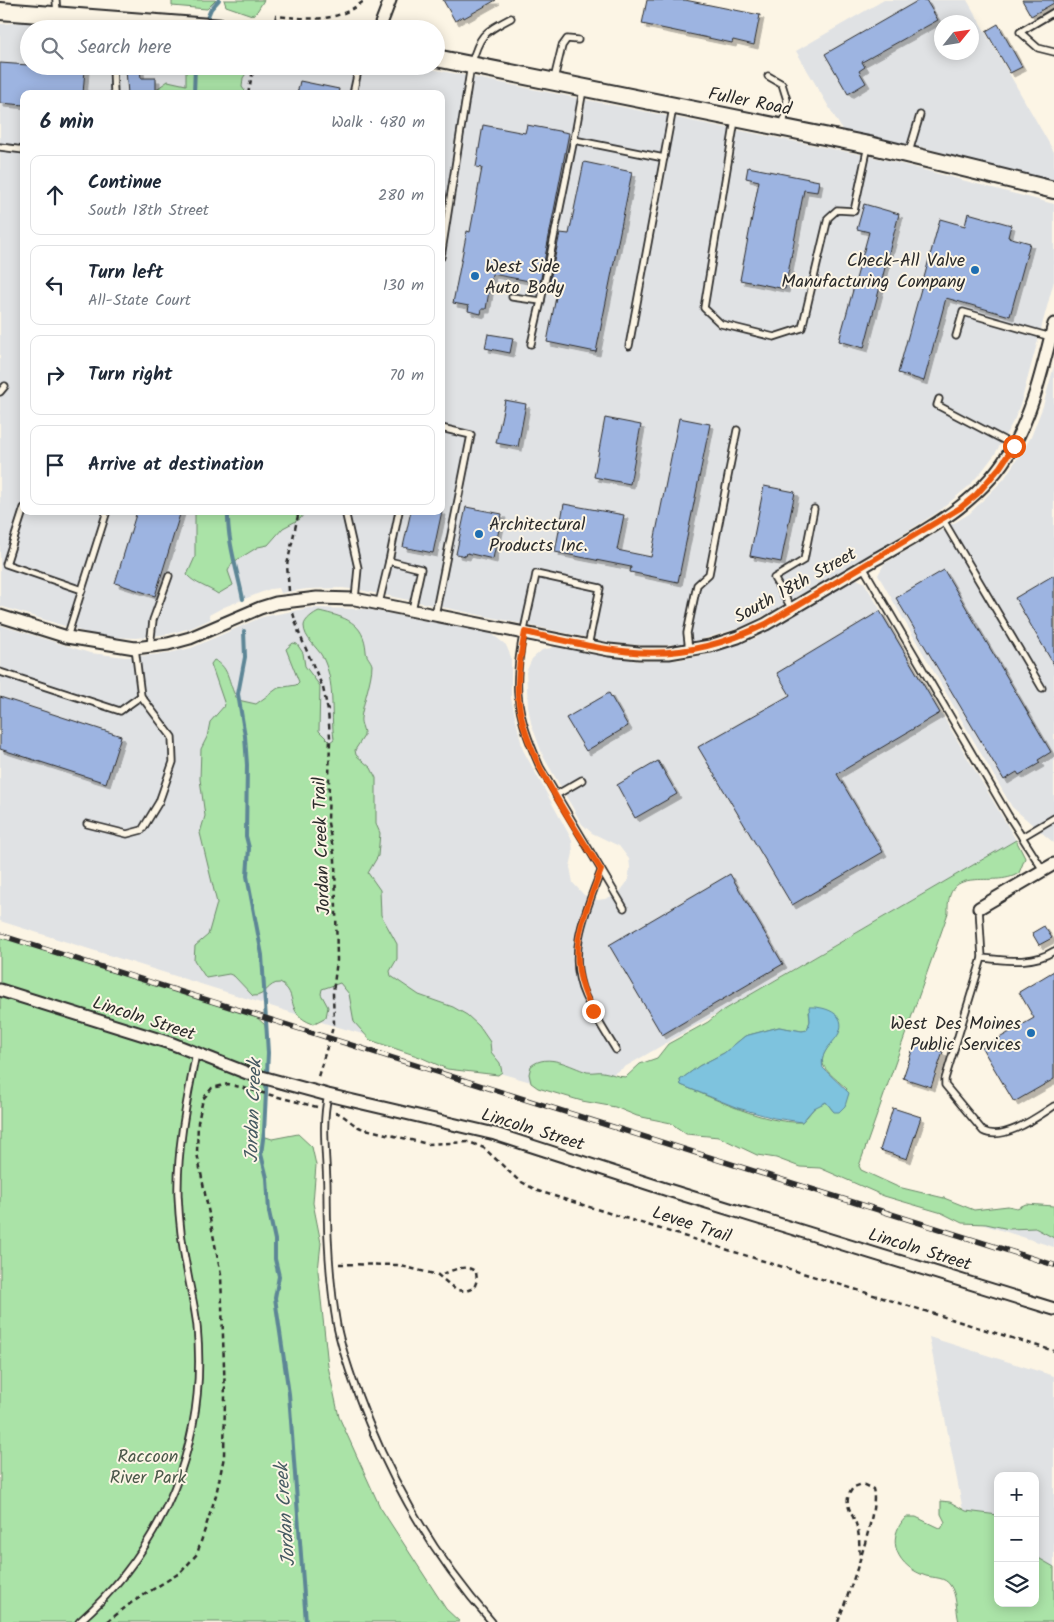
<!DOCTYPE html>
<meta charset="utf-8">
<style>
body{margin:0;font-family:Kalam,sans-serif;background:#f2f2f3;color:#1f2937}
.controls{position:absolute;right:15px;bottom:15px;display:grid;overflow:hidden;border-radius:10px;box-shadow:0 2px 12px #0003}
.controls button{width:45px;height:45px;display:grid;place-items:center;padding:0;border:0;border-bottom:1px solid #e0e1e3;background:#fff;color:#1f2937;font:25px sans-serif}
.compass{position:absolute;left:934px;top:15px;width:45px;height:45px;border-radius:50%;background:#fff;box-shadow:0 2px 12px #0003;rotate:60deg}
.stop{position:absolute;width:15px;height:15px;margin:-11px;border:4px solid #ea580c;border-radius:50%;background:#fff}
.stop.end{background:#ea580c;border-color:#fff;box-shadow:0 1px 5px #0008}
.list{margin:0;padding:0;list-style:none}
h2{display:flex;justify-content:space-between;align-items:center;height:65px;margin:0;padding:0 20px;font-size:21px}
h2 small{font-size:16px;font-weight:400;color:#747a83}
.list li{display:grid;grid-template-columns:32px 1fr auto;gap:15px;align-items:center;box-sizing:border-box;height:80px;margin:0 10px 10px;padding:0 10px;border:1px solid #e0e1e3;border-radius:10px}
.list b{display:block;font-size:19px;white-space:nowrap}
.list p{margin:0;font-size:16px;white-space:nowrap;color:#747a83}
.list em{font-size:16px;font-style:normal;color:#747a83}
.icon{flex:none;width:28px;height:28px;fill:none;stroke:currentColor;stroke-width:2;stroke-linecap:round;stroke-linejoin:round}
.map{position:relative;flex:none;width:1054px;height:1622px;overflow:hidden}
.search{position:absolute;background:#fff;box-shadow:0 2px 12px #0003;left:20px;top:20px;width:425px;height:55px;display:flex;align-items:center;gap:12px;box-sizing:border-box;padding:0 18px;border-radius:28px;color:#747a83;font-size:19px}
.panel{position:absolute;background:#fff;box-shadow:0 2px 12px #0003;left:20px;top:90px;width:425px;height:425px;border-radius:10px}
.map>svg:first-child{display:block}
.built{fill:#e0e2e4;fill-rule:evenodd}
.green{fill:#aae3a7;stroke:#6a8769;fill-rule:evenodd}
.water{fill:#7ec3de;stroke:#5d8696}
.lines{fill:none;stroke-linecap:round;stroke-linejoin:round}
.stream{stroke:#5d8696;stroke-width:4}
.building{fill:#9db4e1;stroke:#2b2b2b;filter:url(#shadow)}
.lane-casing{stroke:#2b2b2b;stroke-width:9}
.street-casing{stroke:#2b2b2b;stroke-width:15}
.secondary-casing{stroke:#2b2b2b;stroke-width:20}
.path{stroke:#2b2b2b;stroke-width:2.5;stroke-dasharray:5 4;stroke-linecap:butt}
.lane{stroke:#fcf5e5;stroke-width:5.5}
.street{stroke:#fcf5e5;stroke-width:11}
.secondary{stroke:#fcf5e5;stroke-width:16}
.rail-casing{stroke:#2b2b2b;stroke-width:5.5}
.rail{stroke:#fcf5e5;stroke-width:4;stroke-dasharray:11;stroke-linecap:butt}
.route{stroke:#ea580c;stroke-width:6}
.poi-dot{fill:#1f6fb2;stroke:#fcf5e5;stroke-width:2}
.labels{text-anchor:middle;stroke-width:4;stroke-linejoin:round;paint-order:stroke}
.street-label{font-size:18px;fill:#2b2b2b;stroke:#fcf5e5}
.poi-label{font-size:18px;fill:#2b2b2b;stroke:#fcf5e5;text-anchor:end}
.park-label{font-size:18px;fill:#4b594a;stroke:#fcf5e5}
.water-label{font-size:19px;font-style:italic;fill:#445961;stroke:#fcf5e5}
</style>
<div class="map">
<svg width="1054" height="1622" viewBox="0 0 1054 1622">
<defs>
<filter id="shadow"><feDropShadow dx="4" dy="4" stdDeviation="0" flood-color="#0004"/></filter>
</defs>
<rect width="100%" height="100%" fill="#fcf5e5"/>
<filter id="ink" filterUnits="userSpaceOnUse"><feTurbulence type="fractalNoise" baseFrequency=".02" numOctaves="2"/><feDisplacementMap in="SourceGraphic" scale="10" xChannelSelector="R" yChannelSelector="G"/><feConvolveMatrix kernelMatrix="1 2 1 2 8 2 1 2 1" color-interpolation-filters="sRGB"/></filter>
<g filter="url(#ink)">
<g class="built">
<path d="M884 0H967L1054 152V182L921 147 843 131 796 51ZM942 22H972V52H942Z"/>
<path d="M38 21 138 29H29V66H417L878 158 1054 204V281L1022 399 1015 418 995 454 982 471 969 486 938 512 892 541 773 611 742 627 690 643 652 646 614 643 360 590 342 588 307 589 281 593 279 588 270 589 224 607 209 615 211 619 191 628 169 634 136 638 111 637 87 633 0 606V24ZM24 94H441V511H24Z"/>
<polygon points="1054,366 1054,843 1012,807 878,575 884,564 969,514 1004,479 1031,437 1043,406"/>
<polygon points="856,579 864,582 1016,840 580,1093 531,1082 331,1025 0,921 0,625 90,653 126,657 164,654 191,648 262,617 308,608 366,609 492,634 506,645 511,657 511,698 523,750 572,840 573,853 570,867 573,883 584,895 598,900 605,899 619,893 628,881 630,867 629,859 619,846 592,833 582,824 543,756 531,723 528,706 526,672 532,659 542,650 555,647 638,661 678,660 711,654 756,638"/>
<polygon points="969,1220 1054,1221 1054,1247"/>
<path d="M929 1337 1054 1376V1622H985ZM998 1476H1035V1603H998Z"/>
</g>
<g class="green">
<polygon points="172,0 216,0 207,9 172,6"/>
<polygon points="224,0 264,0 256,13 252,15 226,6"/>
<polygon points="186,66 251,66 243,78 242,87 247,94 158,94 158,88 168,81 186,85"/>
<path d="M195 511H306L300 519 283 528 268 545 258 547 232 563 228 571 233 585 218 594C208 587 195 584 187 575L195 557Z"/>
<path d="M319 611C345 617 364 622 366 651 366 657 371 660 372 665 372 679 363 703 361 718 360 724 365 730 364 736L355 750 356 755 371 768 376 778V824L380 833 378 856 368 873 380 890 381 915 397 944V959L390 971 391 976 419 995 453 1007 467 1015 479 1026 490 1042 491 1052 500 1063 502 1072 498 1075 447 1069 420 1057 370 1040 354 1022 349 994 340 983 322 989 321 994 328 1007 326 1017 313 1024C283 1013 300 994 280 983 268 982 266 997 253 996L234 976 229 974 206 978 194 960 195 946 208 935 217 903 200 833 205 816 200 779 201 749 207 737 210 722 225 705 211 664 214 660C231 667 228 687 238 700L256 704 278 688 296 685 299 682 286 649 293 643 297 644 303 653 305 666 320 686 319 731 330 742 334 739C330 712 336 682 322 656 317 647 304 638 304 626 304 620 314 613 319 611Z"/>
<path d="M1016 840 1025 858 1019 873C993 890 946 861 948 913L859 1166 861 1170 898 1187 944 1198 974 1210 1008 1206 1017 1208 1026 1204 1054 1206V1238L1035 1228 1009 1229 986 1224 962 1223 942 1213 884 1196 820 1168 800 1167 776 1158 757 1155 719 1137 686 1134 671 1123 637 1116 615 1107 582 1101 538 1088 531 1083 529 1074 531 1066C548 1052 571 1067 587 1072 592 1073 598 1071 603 1072 611 1073 617 1077 626 1077L640 1064 657 1058 668 1044 708 1022 719 1013ZM809 1012 839 1033C813 1064 819 1064 847 1089L834 1112 826 1102C815 1103 810 1115 802 1122 764 1124 716 1099 681 1085L680 1080 699 1066 724 1053 745 1036 779 1027 802 1031 807 1030 810 1021Z"/>
<polygon points="0,935 252,1013 265,1025 268,1053 263,1136 272,1139 298,1134 312,1147 316,1165 313,1203 321,1243 318,1271 328,1366 339,1417 380,1507 446,1609 460,1622 0,1622"/>
<path d="M941 1501 950 1502 966 1511 998 1515V1603H1035V1556L1054 1567V1622H959C956 1611 957 1594 950 1585 945 1577 934 1578 926 1576 898 1567 884 1540 906 1517H916L941 1529 945 1522 941 1514Z"/>
</g>
<path class="water" d="M809 1007C823 1006 848 1013 839 1033 833 1045 819 1051 823 1068L849 1093 845 1106 839 1112H834L826 1102 814 1108 802 1122 774 1118 738 1108 681 1085 680 1080 699 1066 724 1053 745 1036 779 1027 802 1031 807 1030 810 1021Z"/>
<g class="lines">
<g class="stream">
<polyline points="205,23 211,9 219,0"/>
<polyline points="194,94 195,66"/>
<path d="M228 511C227 540 237 570 243 599"/>
<polyline points="244,631 245,657 238,694 245,736 247,765 246,836 249,848 247,876 262,955 268,1053 264,1132 261,1154 267,1178 269,1212 275,1240 275,1259 279,1276 275,1298 289,1394 306,1622"/>
</g>
</g>
<g class="building">
<polygon points="443,0 496,0 464,18 463,16 455,21"/>
<polygon points="647,0 685,0 760,15 754,45 733,40 732,43 642,24"/>
<polygon points="919,0 926,0 938,20 862,62 865,67 859,71 866,83 848,94 825,54"/>
<polygon points="1022,0 1054,0 1054,3 1031,16"/>
<polygon points="998,24 1022,67 1010,73 986,31"/>
<polygon points="0,63 85,69 83,94 24,94 24,105 0,103"/>
<polygon points="140,69 141,78 156,78 156,94 128,94 126,70"/>
<polygon points="300,81 339,89 338,94 297,94"/>
<polygon points="483,125 525,133 527,125 569,133 540,283 492,274 486,309 482,309 481,314 468,311 469,306 453,303 467,231 470,232 482,168 476,167"/>
<polygon points="584,162 632,172 596,352 547,342 558,287 549,285 560,233 569,234"/>
<polygon points="748,167 819,181 817,192 804,190 785,289 740,280 759,181 746,178"/>
<polygon points="864,204 899,214 864,348 839,341 869,232 857,229"/>
<polygon points="968,213 1011,225 1008,237 1030,243 1010,316 946,298 924,381 898,373 940,219 965,226"/>
<polygon points="488,334 513,338 510,353 485,348"/>
<polygon points="505,400 526,404 518,447 496,443"/>
<polygon points="605,418 641,425 630,484 594,477"/>
<polygon points="679,418 710,424 678,582 630,572 631,567 555,552 564,504 624,515 617,550 651,557"/>
<polygon points="764,486 795,492 781,562 750,556"/>
<polygon points="466,507 502,514 493,559 467,553 466,556 456,554"/>
<polygon points="137,511 181,511 155,596 115,583"/>
<polygon points="411,511 442,511 433,553 403,547"/>
<polygon points="944,570 1051,752 1038,760 1040,763 1019,775 1017,772 1004,780 896,598"/>
<polygon points="1054,575 1054,665 1015,598"/>
<polygon points="880,611 940,713 837,774 883,852 792,905 698,747 790,695 777,673"/>
<polygon points="609,693 628,726 586,751 566,718"/>
<polygon points="0,697 121,736 106,783 0,749"/>
<polygon points="658,761 677,794 635,818 617,785"/>
<polygon points="730,874 783,964 662,1035 609,945"/>
<polygon points="1044,926 1052,938 1039,945 1032,933"/>
<polygon points="1054,971 1054,1079 1014,1102 982,1048 1034,1018 1019,992"/>
<polygon points="915,1042 943,1052 931,1087 903,1078"/>
<polygon points="893,1108 921,1117 907,1159 880,1150"/>
</g>
<g class="lines">
<defs>
<g id="lane">
<polyline points="56,0 57,13"/>
<polyline points="1054,12 1020,32 1038,48 1054,52"/>
<polyline points="113,66 114,94"/>
<polyline points="768,76 782,84 787,100 783,127"/>
<polyline points="554,79 562,46 567,39 578,40"/>
<polyline points="583,90 574,140 664,158"/>
<polyline points="353,94 359,66"/>
<polyline points="735,120 704,308 721,324 774,337 802,328 828,218 837,210 854,211 868,146"/>
<polyline points="0,147 24,150"/>
<polyline points="909,152 920,115"/>
<path d="M441 257 471 65C480 34 483 33 511 18"/>
<polyline points="512,297 541,301 574,139"/>
<polyline points="956,336 963,312 1051,337"/>
<polyline points="531,344 541,301"/>
<polyline points="629,346 673,108"/>
<polyline points="0,392 5,386"/>
<polyline points="939,399 937,405 1013,445"/>
<polyline points="24,508 6,564 82,590"/>
<polyline points="345,511 358,568 355,599"/>
<polyline points="943,520 1042,688"/>
<polyline points="389,561 399,511"/>
<polyline points="863,567 1008,815 1043,870"/>
<polyline points="379,603 389,561 421,569 412,610"/>
<polyline points="792,609 774,578 804,560 814,509"/>
<polyline points="435,615 471,435 441,428"/>
<polyline points="67,637 107,511"/>
<polyline points="150,646 153,620 169,576"/>
<path d="M588 646 600 588 536 574C529 612 515 655 518 695 520 720 530 744 540 767L624 908"/>
<polyline points="689,650 687,633 697,585 709,574 737,430"/>
<polyline points="0,672 120,711 141,696"/>
<polyline points="556,795 582,780"/>
<polyline points="87,824 127,834 142,830 159,802 173,762 172,737 141,696 135,648"/>
<polyline points="1022,837 1054,818"/>
<path d="M601 871C586 910 566 954 585 996 594 1015 605 1032 616 1050"/>
<path d="M979 908 982 958 945 1079V1085L983 1131C1003 1142 1037 1117 1054 1106"/>
<path d="M982 958C1007 960 1032 965 1054 951"/>
<path d="M328 1095C321 1127 327 1158 327 1190 327 1235 329 1281 337 1326 344 1359 356 1391 369 1423 399 1496 439 1562 492 1622"/>
<path d="M79 1622C165 1546 208 1440 197 1326 195 1307 190 1288 187 1270 182 1245 179 1220 178 1195 177 1147 187 1100 196 1053"/>
</g>
<g id="street">
<polyline points="379,29 390,0"/>
<path d="M0 616 67 637 135 648 168 644 190 638 260 608 276 603 317 598 355 599 609 650 639 653H669L710 646 738 637 766 624C802 603 838 581 874 560 927 530 983 502 1013 446 1034 409 1043 365 1054 324"/>
<polyline points="979,908 1054,864"/>
<polyline points="0,990 173,1044 247,1073 328,1095 495,1134 668,1190 1054,1309"/>
</g>
<g id="secondary">
<polyline points="0,11 236,29"/>
<polyline points="436,58 869,145 1054,190"/>
</g>
</defs>
<use href="#lane" class="lane-casing"/>
<use href="#street" class="street-casing"/>
<use href="#secondary" class="secondary-casing"/>
<g class="path">
<path d="M274 29 276 16C310 19 336 24 365 0"/>
<polyline points="248,94 252,75 258,66"/>
<polyline points="289,591 287,565 299,511"/>
<polyline points="293,613 299,633 323,688 328,711 330,737 328,823 335,859 337,960 333,993 334,1024 317,1080"/>
<path d="M335 1112C345 1115 351 1124 361 1128L428 1144 469 1142 484 1148 518 1180 538 1191 1054 1351"/>
<path d="M339 1264 397 1265 438 1275 456 1290 466 1291 474 1288 477 1280 476 1272C464 1262 452 1272 438 1275"/>
<polyline points="107,1622 131,1603 181,1572 197,1554 216,1495 224,1457 225,1397 221,1275 197,1153 198,1122 203,1099 212,1088 228,1084 317,1107"/>
<path d="M838 1622C847 1597 880 1512 873 1489L862 1484 854 1487C840 1503 853 1512 857 1527 860 1537 859 1550 860 1559"/>
</g>
<use href="#lane" class="lane"/>
<use href="#street" class="street"/>
<use href="#secondary" class="secondary"/>
<defs>
<polyline id="rail" points="0,935 1054,1265"/>
</defs>
<use href="#rail" class="rail-casing"/>
<use href="#rail" class="rail"/>
</g>
</g>
<g class="lines" filter="url(#ink)">
<path class="route" d="M593 1011C564 956 581 924 601 870 571 820 521 753 518 694 517 673 521 653 525 632 619 653 674 669 766 624L960 508 977 494 1000 467 1014 446"/>
</g>
<g class="poi-dot">
<circle cx="975" cy="270" r="5"/>
<circle cx="475" cy="276" r="5"/>
<circle cx="479" cy="534" r="5"/>
<circle cx="1031" cy="1033" r="5"/>
</g>
<g class="labels">
<g class="street-label">
<text transform="translate(750 101) rotate(11)" y="6">Fuller Road</text>
<text transform="translate(795 585) rotate(-29)" y="6">South 18th Street</text>
<text transform="translate(321 846) rotate(-92)" y="6">Jordan Creek Trail</text>
<text transform="translate(144 1018) rotate(18)" y="6">Lincoln Street</text>
<text transform="translate(533 1129) rotate(17)" y="6">Lincoln Street</text>
<text transform="translate(692 1224) rotate(18)" y="6">Levee Trail</text>
<text transform="translate(920 1249) rotate(17)" y="6">Lincoln Street</text>
</g>
<g class="poi-label">
<text x="965" y="266">Check-All Valve<tspan x="965" dy="21">Manufacturing Company</tspan></text>
<text x="485" y="272" text-anchor="start">West Side<tspan x="485" dy="21">Auto Body</tspan></text>
<text x="489" y="530" text-anchor="start">Architectural<tspan x="489" dy="21">Products Inc.</tspan></text>
<text x="1021" y="1029">West Des Moines<tspan x="1021" dy="21">Public Services</tspan></text>
</g>
<g class="park-label">
<text x="148" y="1462">Raccoon<tspan x="148" dy="21">River Park</tspan></text>
</g>
<g class="water-label">
<text transform="translate(252 1111) rotate(-88)" y="7">Jordan Creek</text>
<text transform="translate(284 1515) rotate(-94)" y="7">Jordan Creek</text>
</g>
</g>
</svg>
<div class="controls">
<button>+</button>
<button>−</button>
<button><svg class="icon" aria-label="layers" viewBox="0 0 24 24"><path d="M12 4l9 5-9 5-9-5zM3 14l9 5 9-5"/></svg></button>
</div>
<svg class="compass" viewBox="-18 -18 36 36"><path d="M0-13l5 13h-10z" fill="#e53935"/><path d="M0 13l5-13h-10z" fill="#747a83"/></svg>
<div class="stop" style="left:1014px;top:446px"></div>
<div class="stop end" style="left:593px;top:1011px"></div>
<div class="search"><svg class="icon" aria-label="search" viewBox="0 0 24 24"><circle cx="10" cy="10" r="6"/><path d="M15 15l6 6"/></svg>Search here</div>
<section class="panel">
<h2>6 min<small>Walk · 480 m</small></h2>
<ul class="list">
<li><svg class="icon" aria-label="ahead" viewBox="0 0 24 24"><path d="M12 20V5M6 11l6-6 6 6"/></svg><div><b>Continue</b><p>South 18th Street</p></div><em>280 m</em></li>
<li><svg class="icon" aria-label="left" viewBox="0 0 24 24"><path d="M17 20v-9H6M10 6l-5 5 5 5"/></svg><div><b>Turn left</b><p>All-State Court</p></div><em>130 m</em></li>
<li><svg class="icon" aria-label="right" viewBox="0 0 24 24"><path d="M7 20v-9h11M14 6l5 5-5 5"/></svg><div><b>Turn right</b></div><em>70 m</em></li>
<li><svg class="icon" aria-label="arrive" viewBox="0 0 24 24"><path d="M6 21V4h12l-3 4 3 4H6"/></svg><div><b>Arrive at destination</b></div></li>
</ul>
</section>
</div>
